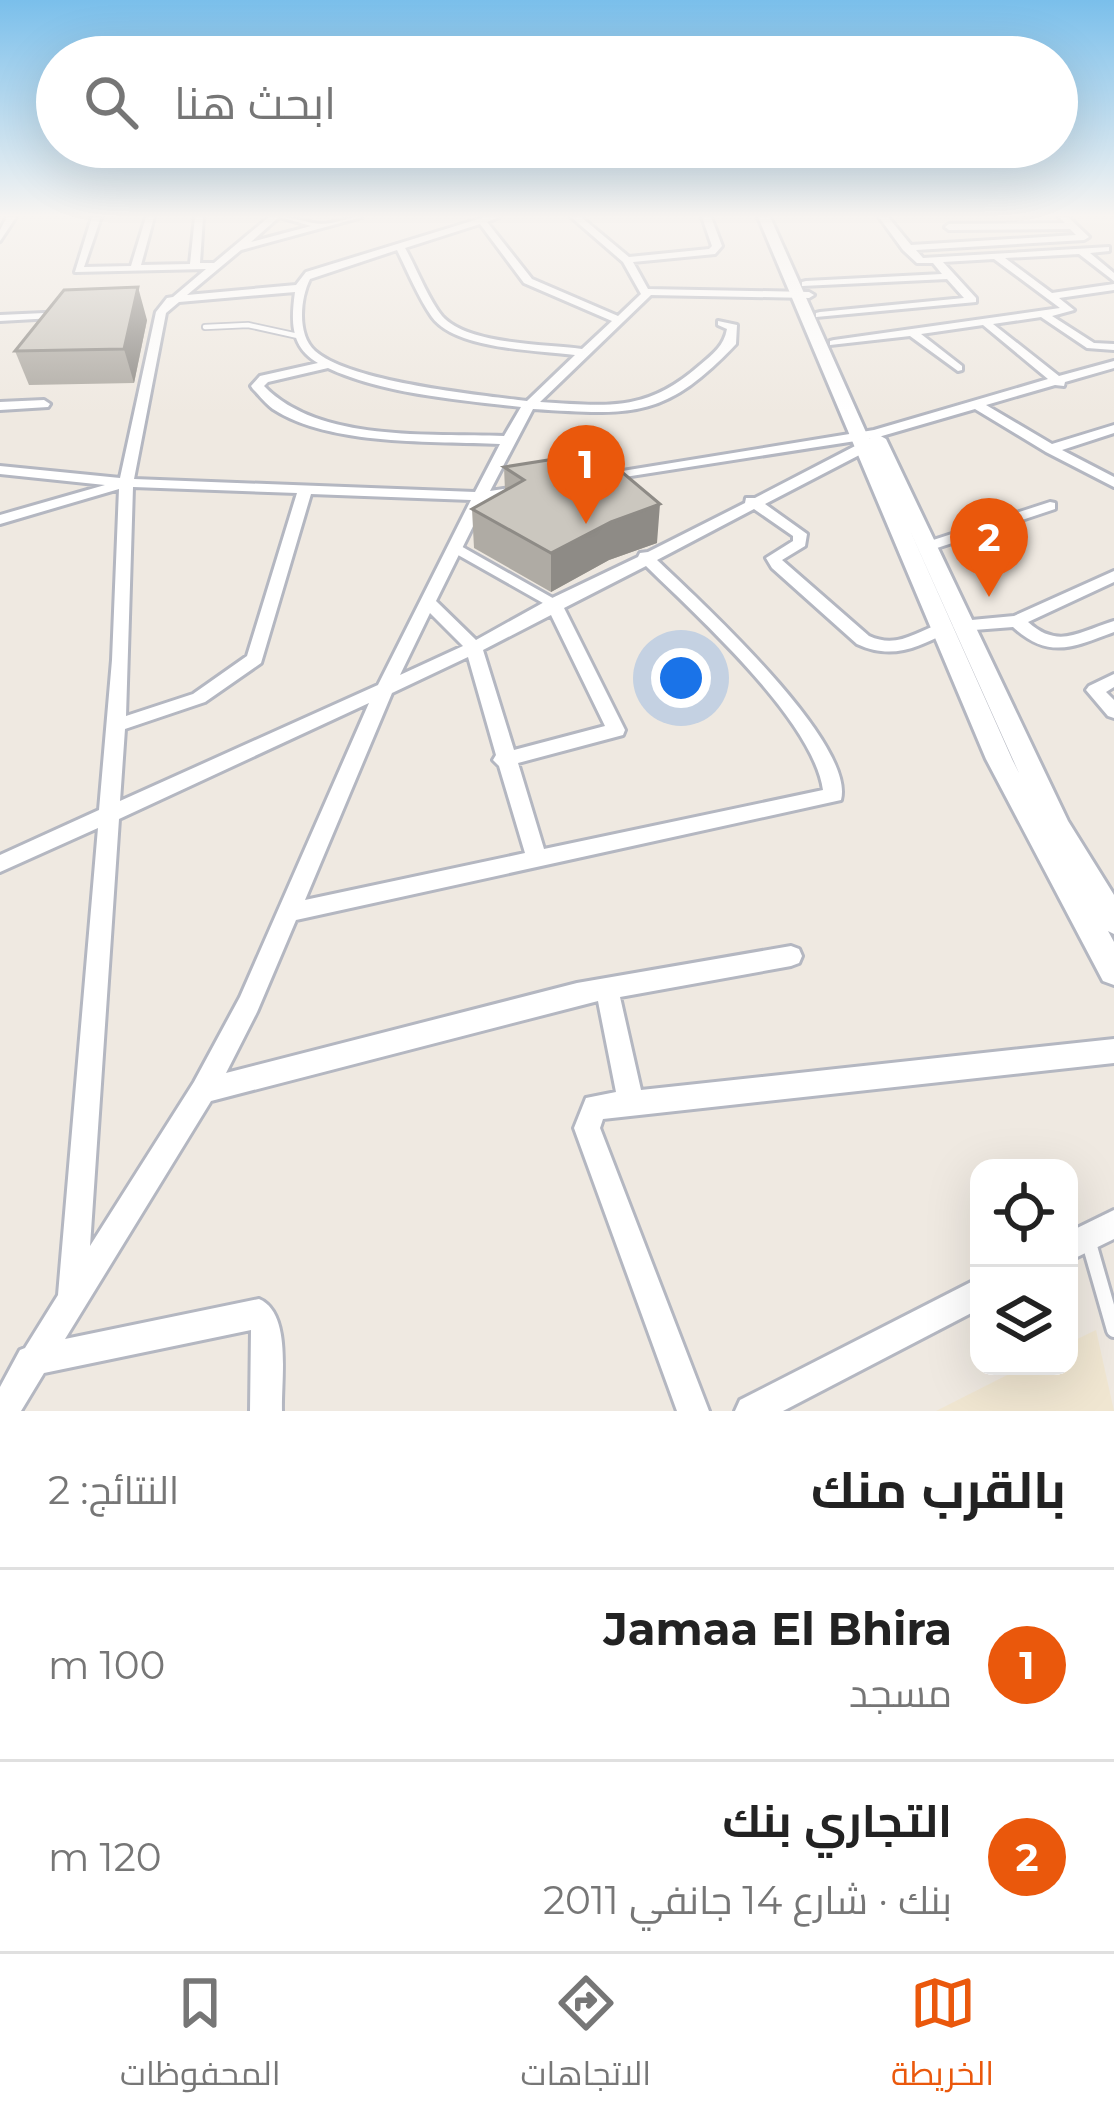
<!DOCTYPE html>
<html lang="ar">
<meta charset="utf-8">
<style>
body{margin:0;font-family:Montserrat,Cairo,sans-serif;background:#f6f6f6;color:#222;direction:rtl}
.controls{position:absolute;right:36px;bottom:36px;display:grid;overflow:hidden;border-radius:24px;box-shadow:0 12px 48px #0002}
.controls button{width:108px;height:108px;display:grid;place-items:center;padding:0;border:0;border-bottom:3px solid #e0e0e0;background:#fff;color:#222;font:60px sans-serif}
.you{position:absolute;left:681px;top:678px;width:42px;height:42px;margin:-30px;border:9px solid #fff;border-radius:50%;background:#1a73e8;box-shadow:0 0 0 18px #1a73e833}
.badge{display:grid;place-items:center;width:78px;height:78px;border-radius:50%;background:#ea580c;color:#fff;font-size:39px;font-weight:700}
.pin{position:absolute;translate:-50% -99px;filter:drop-shadow(0 3px 6px #0008)}
.pin::after{content:'';position:absolute;top:63px;width:42px;height:36px;background:inherit;clip-path:polygon(0 0,100% 0,50% 100%)}
.list{margin:0;padding:0;list-style:none}
h2{display:flex;justify-content:space-between;align-items:center;height:156px;margin:0;padding:0 48px;font-size:51px}
h2 small{font-size:39px;font-weight:400;color:#767676}
.list li{display:grid;grid-template-columns:78px 1fr auto;gap:36px;align-items:center;box-sizing:border-box;height:192px;padding:0 48px;border-top:3px solid #e0e0e0}
.list b{display:block;font-size:45px;white-space:nowrap}
.list p{margin:0;font-size:39px;white-space:nowrap;color:#767676}
.list em{font-size:39px;font-style:normal;color:#767676}
.icon{flex:none;width:66px;height:66px;fill:none;stroke:currentColor;stroke-width:2;stroke-linecap:round;stroke-linejoin:round}
.map{position:relative;flex:none;width:1114px;height:1411px;overflow:hidden;direction:ltr}
.search{position:absolute;background:#fff;box-shadow:0 12px 48px #0002;left:36px;right:36px;top:36px;height:132px;display:flex;align-items:center;gap:30px;box-sizing:border-box;padding:0 42px;border-radius:66px;color:#767676;font-size:45px}
.sheet{height:540px;background:#fff}
nav{display:flex;justify-content:space-around;align-items:center;box-sizing:border-box;height:168px;border-top:3px solid #e0e0e0;background:#fff;font-size:33px;color:#767676}
nav a{display:grid;justify-items:center;gap:6px}
nav .on{color:#ea580c}
.map>svg:first-child{display:block}
.education{fill:#f0e6d1}
.lines{fill:none;stroke-linecap:round;stroke-linejoin:round}
.lane-far2-casing{stroke:#b4b7c1;stroke-width:8}
.lane-far1-casing{stroke:#b4b7c1;stroke-width:15}
.lane-casing{stroke:#b4b7c1;stroke-width:20}
.street-casing{stroke:#b4b7c1;stroke-width:6}
.secondary-casing{stroke:#b4b7c1;stroke-width:6}
.lane-far2{stroke:#fff;stroke-width:4.5}
.lane-far1{stroke:#fff;stroke-width:9}
.lane{stroke:#fff;stroke-width:14}
.street{fill:#fff;fill-rule:evenodd}
.secondary{fill:#fff;fill-rule:evenodd}
.wall{fill:#afaba4}
.shaded-wall{fill:#8e8b86}
.building{fill:#cbc7bf;stroke:#8e8b86;stroke-width:3}
</style>
<div class="map">
<svg width="1114" height="1411" viewBox="0 0 1114 1411">
<rect width="100%" height="100%" fill="#efe9e1"/>
<polygon class="education" points="1096,1330 1114,1411 936,1411 1025,1366 1069,1366 1069,1343"/>
<g class="lines">
<defs>
<polyline id="lane-far2" points="205,327 248,325 298,336"/>
<polyline id="lane-far1" points="455,548 554,604"/>
<polyline id="lane" points="1089,1243 1114,1330"/>
<g id="street">
<polygon points="7,217 16,217 0,241 0,230"/>
<path d="M92 217H101L84 267 131 266 146 217H154L141 265 190 264 195 217H203L200 263H214L269 217H279L251 242 311 226 280 217C294 217 307 223 321 224 335 224 348 217 362 217L241 250 187 295 296 285 306 272 485 217H499L487 222 532 279 618 316 641 294 623 262 571 217H581L629 257 709 249 712 246 702 217H711L722 246 715 254 633 262 648 289 809 292 814 295 809 298 651 295 540 402C607 406 646 413 700 365 713 354 724 346 727 329L718 325V321L737 325 736 344C664 420 632 415 533 409L490 491 524 486 531 490 524 494 486 500 436 601 476 640 548 600 638 557 640 553 648 552 745 503 746 498H755L859 444H869V450L765 504 807 534 805 546 782 560 869 636C897 649 916 632 942 623L948 624 950 628 948 632C917 648 891 660 857 644L772 568 766 558 793 541V536L754 509 657 560C699 600 856 743 841 800L296 920 257 1012 226 1073 577 983 791 946 799 949 802 956 799 963 791 966 620 997 641 1090 1114 1039V1063L603 1119 600 1128 709 1411H677L574 1128 586 1098 616 1092 598 1001 211 1101 65 1339 259 1299C292 1313 281 1379 282 1411H250L251 1330 44 1373 21 1411H0V1387L20 1350 25 1348 58 1295 98 828 0 872V855L99 810 112 660 119 489 0 524V515L105 485 0 474V466L120 478 156 312 167 298 173 297 206 269 75 272ZM480 224 524 283 612 321 582 349C545 344 468 345 442 316 428 299 416 267 405 248ZM397 250C408 272 418 297 432 317 456 350 538 350 575 355L527 401C478 395 350 382 315 351 297 335 300 299 310 279ZM295 292C291 321 290 347 318 363L260 376 251 386 253 389C259 395 266 404 273 409 329 446 435 441 500 444L475 492 134 479 166 313 179 302ZM328 368C383 394 461 400 521 407L504 436C430 433 319 443 264 386L268 382ZM133 487 297 493 247 656 193 694 126 716ZM311 494 471 500 378 685 120 801 125 729 205 702 261 663ZM646 566C697 616 813 720 823 790L544 849 518 763 623 735 625 730 564 608ZM430 613 463 646 400 675ZM551 615 605 726 514 750 483 650ZM468 657 496 755 493 760 499 766 525 853 305 900 392 693ZM369 703 240 997 194 1082 90 1246 119 819Z"/>
<polygon points="879,217 888,217 911,245 1076,235 1070,229 949,230 945,227 949,224 1065,223 1059,217 1068,217 1089,237 1084,240 916,250 923,258 1109,247 1109,251 1090,253 1114,273 1114,281 1079,254 1005,258 1052,293 1114,284 1114,290 1059,298 1074,310 1052,316 1094,343 1114,344 1114,350 1087,348 1041,317 993,324 1059,376 1114,361 1114,368 1065,382 1064,386 1055,385 986,405 1052,444 1114,425 1114,433 1062,450 1114,477 1114,487 1046,452 975,409 875,438 599,481 599,475 604,474 874,430 1048,379 983,325 921,334 962,366 962,370 958,371 910,336 830,345 830,341 834,340 1060,308 994,259 943,262 976,298 976,302 816,317 816,313 820,312 964,298 947,279 802,286 802,282 806,281 942,274 933,263 917,263 903,250"/>
<polygon points="67,312 72,315 71,317 0,321 0,315"/>
<polygon points="44,400 50,404 48,407 0,410 0,402"/>
<polygon points="1050,502 1055,503 1055,509 934,549 924,549 922,546 924,543"/>
<path d="M1114 571V582L1028 622C1059 650 1080 631 1114 621V632C1074 647 1049 660 1013 627L961 631 953 626 961 621 1014 616Z"/>
<polygon points="1114,674 1114,687 1106,692 1114,700 1114,718 1108,716 1086,690 1089,686"/>
<polygon points="1114,1210 1114,1239 1069,1261 1069,1232"/>
<polygon points="979,1278 979,1309 783,1411 735,1411 740,1400"/>
</g>
<path id="secondary" d="M758 217H770L869 439 877 434 886 439 1068 821 1114 895V934L1108 931 1114 942V985L1103 981 986 759ZM908 526 1019 773 1012 759Z"/>
</defs>
<use href="#lane-far2" class="lane-far2-casing"/>
<use href="#lane-far1" class="lane-far1-casing"/>
<use href="#lane" class="lane-casing"/>
<use href="#street" class="street-casing"/>
<use href="#secondary" class="secondary-casing"/>
<use href="#lane-far2" class="lane-far2"/>
<use href="#lane-far1" class="lane-far1"/>
<use href="#lane" class="lane"/>
<use href="#street" class="street"/>
<use href="#secondary" class="secondary"/>
</g>
<g class="wall">
<polygon points="147,320 134,383 29,385 15,351"/>
<polygon points="504,467 657,543 609,560 551,592 474,548 472,509 505,491"/>
</g>
<g class="shaded-wall">
<polygon points="138,287 147,320 134,383 124,349"/>
<polygon points="660,504 657,543 609,560 551,592 551,553 611,522"/>
</g>
<g class="building">
<polygon points="138,287 124,349 15,351 64,290"/>
<polygon points="598,452 660,504 611,522 551,553 472,509 524,480 504,467"/>
</g>
<linearGradient id="sky" x2="0" y2="1"><stop stop-color="#7abfeb"/><stop offset="0.52" stop-color="#f8f5f2"/><stop offset="1" stop-color="#f8f5f2" stop-opacity="0"/></linearGradient>
<rect width="1114" height="415" fill="url(#sky)"/>
</svg>
<div class="controls">
<button><svg class="icon" aria-label="locate" viewBox="0 0 24 24"><circle cx="12" cy="12" r="6"/><path d="M12 2v4M12 18v4M2 12h4M18 12h4"/></svg></button>
<button><svg class="icon" aria-label="layers" viewBox="0 0 24 24"><path d="M12 4l9 5-9 5-9-5zM3 14l9 5 9-5"/></svg></button>
</div>
<div class="you"></div>
<div class="pin badge" style="left:586px;top:524px">1</div>
<div class="pin badge" style="left:989px;top:597px">2</div>
<div class="search"><svg class="icon" aria-label="search" viewBox="0 0 24 24"><circle cx="10" cy="10" r="6"/><path d="M15 15l6 6"/></svg>ابحث هنا</div>
</div>
<section class="sheet">
<h2>بالقرب منك<small>النتائج: 2</small></h2>
<ul class="list">
<li><span class="badge">1</span><div><b>Jamaa El Bhira</b><p>مسجد</p></div><em>100 m</em></li>
<li><span class="badge">2</span><div><b>التجاري بنك</b><p>بنك · شارع 14 جانفي 2011</p></div><em>120 m</em></li>
</ul>
</section>
<nav>
<a class="on"><svg class="icon" aria-label="map" viewBox="0 0 24 24"><path d="M3 6l6-2 6 2 6-2v14l-6 2-6-2-6 2zM9 4v14M15 6v14"/></svg>الخريطة</a>
<a><svg class="icon" aria-label="directions" viewBox="0 0 24 24"><path d="M12 3l9 9-9 9-9-9zM9 14v-3h6M13 9l2 2-2 2"/></svg>الاتجاهات</a>
<a><svg class="icon" aria-label="saved" viewBox="0 0 24 24"><path d="M7 4h10v16l-5-4-5 4z"/></svg>المحفوظات</a>
</nav>
